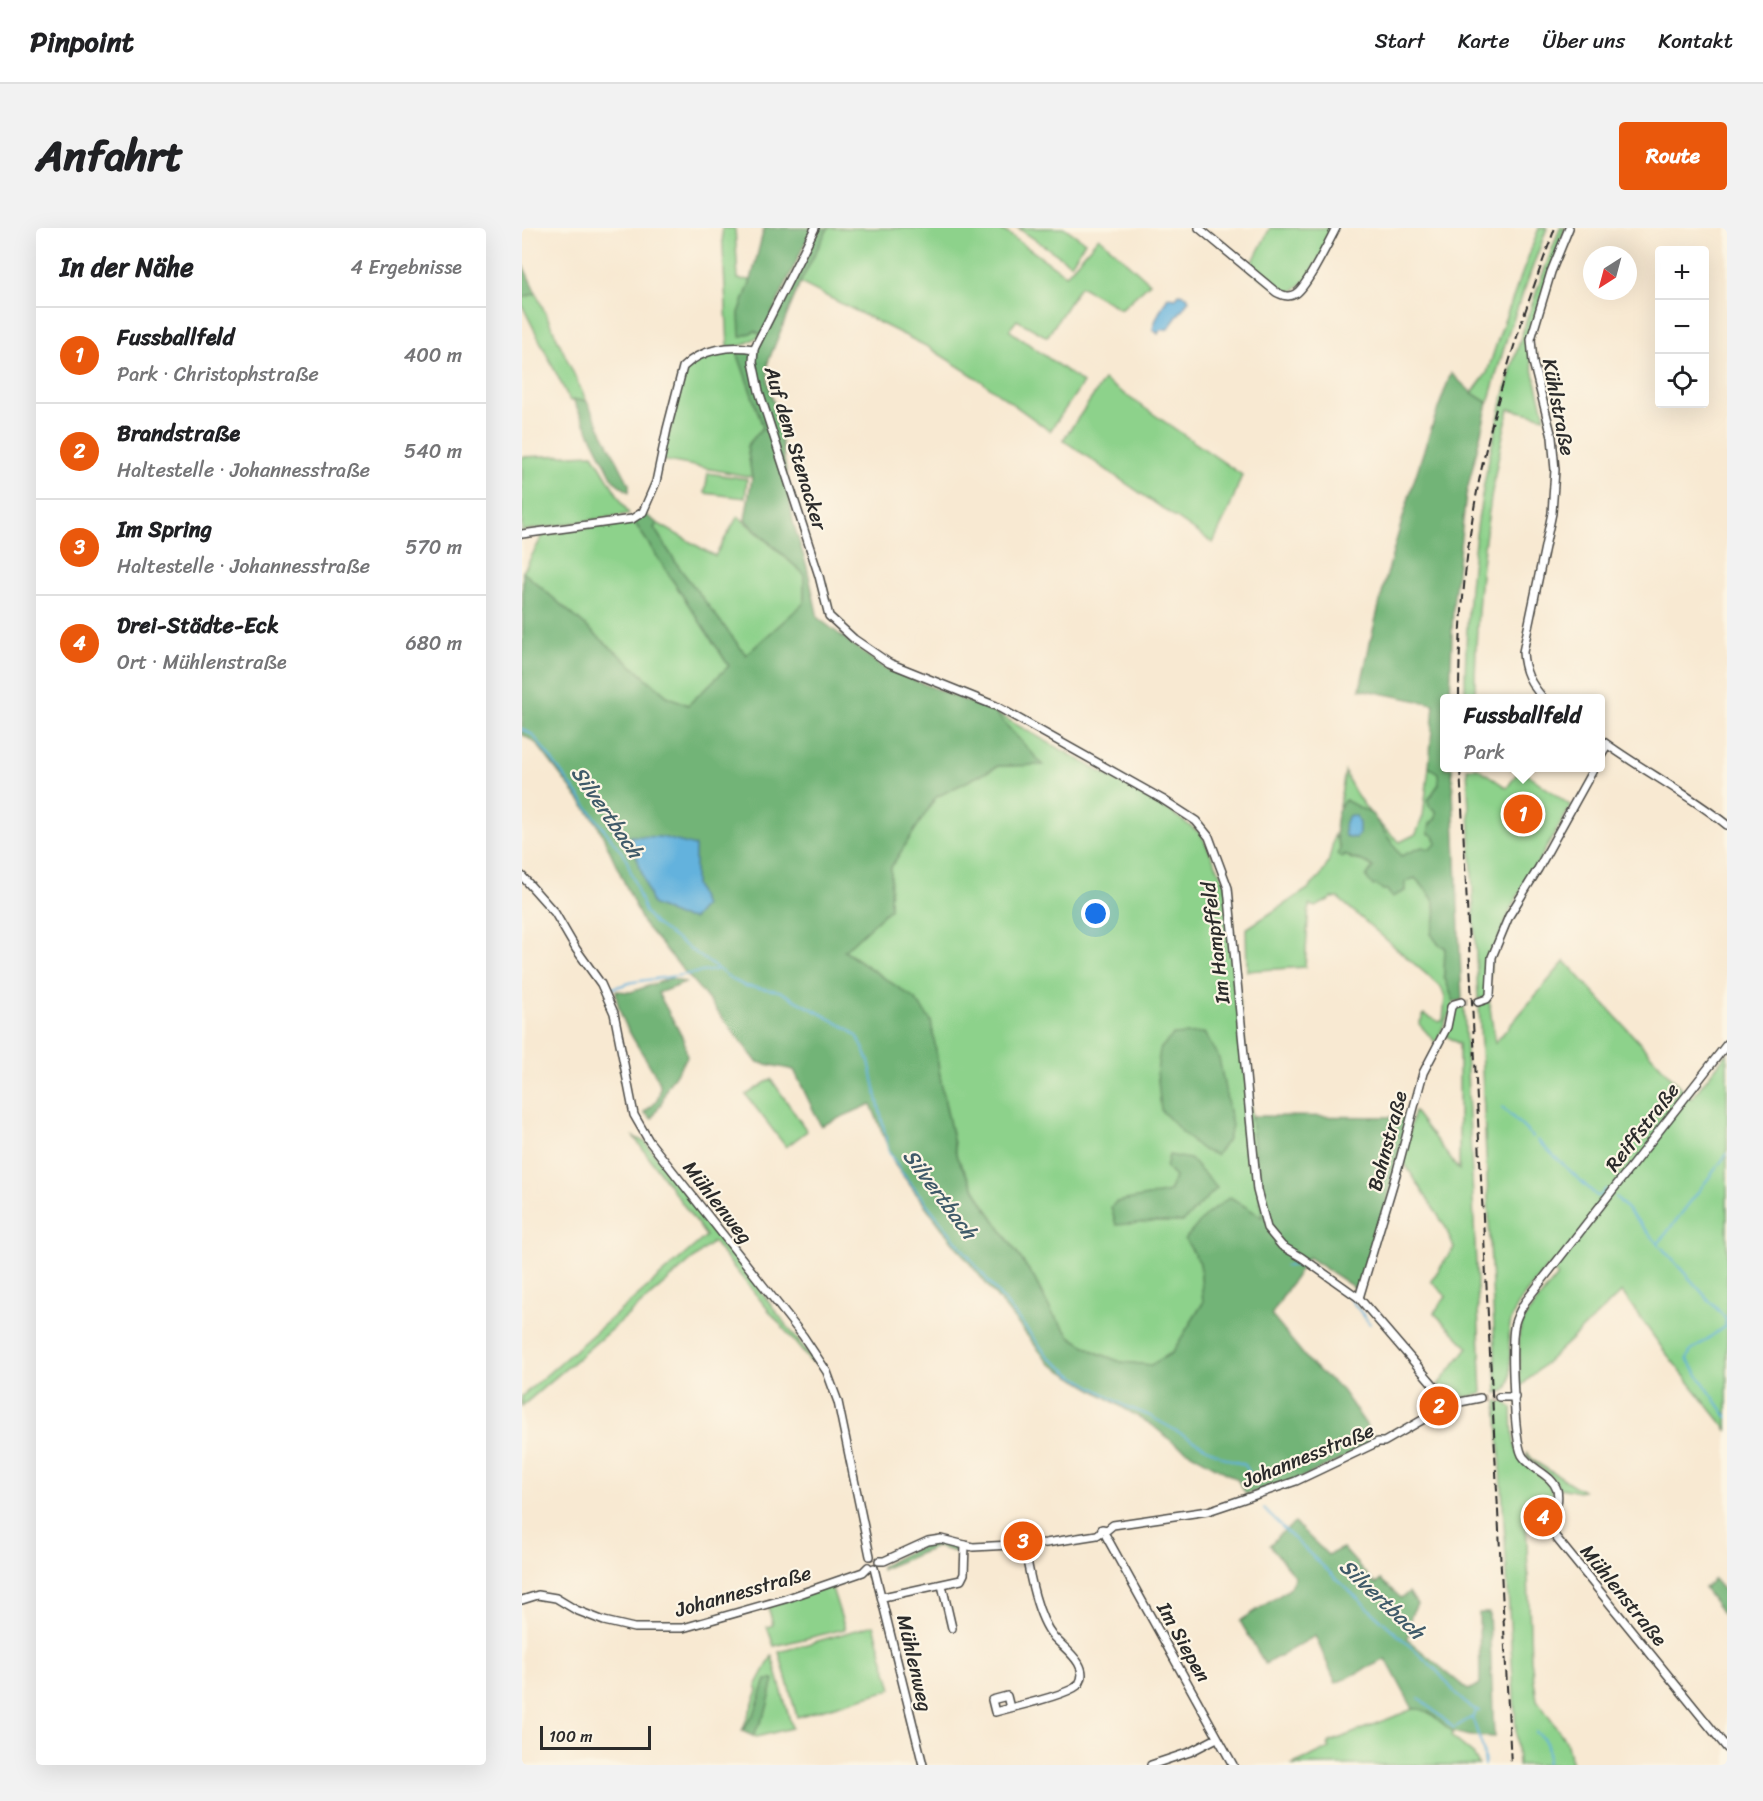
<!DOCTYPE html>
<html lang="de">
<meta charset="utf-8">
<style>
body{margin:0;font-family:Sriracha,sans-serif;background:#f2f2f2;color:#202124}
.controls{position:absolute;right:18px;top:18px;display:grid;overflow:hidden;border-radius:6px;box-shadow:0 6px 24px #0002}
.controls button{width:54px;height:54px;display:grid;place-items:center;padding:0;border:0;border-bottom:2px solid #e0e0e0;background:#fff;color:#202124;font:30px sans-serif}
.compass{position:absolute;left:1061px;top:18px;width:54px;height:54px;border-radius:50%;background:#fff;box-shadow:0 6px 24px #0002;rotate:216deg}
.scale{position:absolute;left:18px;bottom:15px;width:111px;box-sizing:border-box;padding-left:6px;border:3px solid #2b2b2b;border-top:0;font-size:16px;line-height:21px;white-space:nowrap;color:#2b2b2b;-webkit-text-stroke:4px #fcf5e5;paint-order:stroke}
.you{position:absolute;left:574px;top:686px;width:21px;height:21px;margin:-15px;border:4px solid #fff;border-radius:50%;background:#1a73e8;box-shadow:0 0 0 9px #1a73e833}
.badge{display:grid;place-items:center;width:39px;height:39px;border-radius:50%;background:#ea580c;color:#fff;font-size:20px;font-weight:700}
.pin{position:absolute;translate:-50% -50%;border:3px solid #fff;box-shadow:0 2px 6px #0006}
.popup{position:absolute;left:918px;top:466px;width:165px;height:78px;box-sizing:border-box;display:grid;place-content:center;border-radius:6px;background:#fff;filter:drop-shadow(0 2px 4px #0005);font-size:20px;white-space:nowrap;color:#757577}
.popup b{font-size:22px;color:#202124}
.popup::after{content:'';position:absolute;left:50%;top:100%;margin-left:-12px;border:12px solid transparent;border-top-color:#fff}
.list{margin:0;padding:0;list-style:none}
h2{display:flex;justify-content:space-between;align-items:center;height:78px;margin:0;padding:0 24px;font-size:26px}
h2 small{font-size:20px;font-weight:400;color:#757577}
.list li{display:grid;grid-template-columns:39px 1fr auto;gap:18px;align-items:center;box-sizing:border-box;height:96px;padding:0 24px;border-top:2px solid #e0e0e0}
.list b{display:block;font-size:22px;white-space:nowrap}
.list p{margin:0;font-size:20px;white-space:nowrap;color:#757577}
.list em{font-size:20px;font-style:normal;color:#757577}
.icon{flex:none;width:33px;height:33px;fill:none;stroke:currentColor;stroke-width:2;stroke-linecap:round;stroke-linejoin:round}
.map{position:relative;flex:none;width:1205px;height:1537px;overflow:hidden;border-radius:6px}
header{display:flex;align-items:center;gap:36px;box-sizing:border-box;height:84px;padding:0 30px;background:#fff;border-bottom:2px solid #e0e0e0}
header strong{font-size:28px}
nav{display:flex;gap:33px;margin-inline-start:auto;font-size:21px}
.intro{display:flex;align-items:center;justify-content:space-between;box-sizing:border-box;height:144px;padding:0 36px}
h1{margin:0;font-size:42px}
.button{padding:15px 27px;border-radius:6px;background:#ea580c;color:#fff;font-size:21px;font-weight:700}
main{display:flex;gap:36px;padding:0 36px}
aside{flex:1;background:#fff;border-radius:6px;box-shadow:0 6px 24px #0002}
.map>svg:first-child{display:block}
.green{fill:#8dd28b;stroke:#5c7e5b;stroke-width:1.5}
.forest{fill:#72b477;stroke:#4e7051;stroke-width:1.5}
.water{fill:#63b2dd;stroke:#476e84;stroke-width:1.5}
.lines{fill:none;stroke-linecap:round;stroke-linejoin:round}
.stream{stroke:#63b2dd;stroke-width:2}
.minor-tunnel{stroke:#cfc3b1;stroke-width:7;stroke-dasharray:7 3.5;stroke-linecap:butt}
.minor-casing{stroke:#4a4844;stroke-width:10}
.minor{stroke:#fff;stroke-width:7}
.rail{stroke:#2b2b2b;stroke-width:2;stroke-dasharray:9 4.5;stroke-linecap:butt}
.labels{text-anchor:middle;stroke-width:4.5;stroke-linejoin:round;paint-order:stroke}
.street-label{font-size:20px;fill:#2b2b2b;stroke:#fcf5e5}
.water-label{font-size:21px;font-style:italic;fill:#3f5a69;stroke:#fcf5e5}
</style>
<header>
<strong>Pinpoint</strong>
<nav><a>Start</a><a>Karte</a><a>Über uns</a><a>Kontakt</a></nav>
</header>
<div class="intro"><h1>Anfahrt</h1><a class="button">Route</a></div>
<main>
<aside>
<h2>In der Nähe<small>4 Ergebnisse</small></h2>
<ul class="list">
<li><span class="badge">1</span><div><b>Fussballfeld</b><p>Park · Christophstraße</p></div><em>400 m</em></li>
<li><span class="badge">2</span><div><b>Brandstraße</b><p>Haltestelle · Johannesstraße</p></div><em>540 m</em></li>
<li><span class="badge">3</span><div><b>Im Spring</b><p>Haltestelle · Johannesstraße</p></div><em>570 m</em></li>
<li><span class="badge">4</span><div><b>Drei-Städte-Eck</b><p>Ort · Mühlenstraße</p></div><em>680 m</em></li>
</ul>
</aside>
<div class="map">
<svg width="1205" height="1537" viewBox="0 0 1205 1537">
<rect width="100%" height="100%" fill="#fcf5e5"/>
<filter id="ink" filterUnits="userSpaceOnUse"><feTurbulence type="fractalNoise" baseFrequency=".0167" numOctaves="2"/><feDisplacementMap in="SourceGraphic" scale="12" xChannelSelector="R" yChannelSelector="G"/><feConvolveMatrix kernelMatrix="1 2 1 2 8 2 1 2 1" color-interpolation-filters="sRGB"/></filter>
<filter id="wash" filterUnits="userSpaceOnUse"><feTurbulence type="fractalNoise" baseFrequency=".008" numOctaves="4" result="noise"/><feDisplacementMap in="SourceGraphic" scale="24" xChannelSelector="R" yChannelSelector="G"/><feGaussianBlur stdDeviation="1.35" result="paint"/><feColorMatrix in="noise" values="0 0 0 0 0 0 0 0 0 0 0 0 0 0 0 0 0 1.4 0 .05"/><feComposite in="paint" operator="in"/></filter>
<g filter="url(#wash)">
<rect width="100%" height="100%" fill="#f8e9d2"/>
<g class="green">
<polygon points="200,0 213,0 216,51 229,52 217,85 219,109 233,103 240,107 221,117 206,119"/>
<polygon points="306,0 475,0 485,5 544,47 577,9 628,55 599,81 558,58 525,109 495,92 487,102 561,155 528,203 455,150 406,119 278,55"/>
<polygon points="496,0 543,0 563,14 549,36"/>
<polygon points="748,0 814,0 785,52 768,65 758,63 727,41"/>
<polygon points="1017,0 1025,0 987,103 966,175 950,165 965,145 980,99"/>
<path d="M1038 0H1043L1006 111 1007 125 1023 189 987 181C964 276 953 372 953 470H943C943 360 958 248 989 142 1003 94 1020 47 1038 0Z"/>
<polygon points="14,65 64,172 48,173 0,77 0,70"/>
<polygon points="214,121 241,199 225,218 230,249 140,232 164,139 175,130"/>
<polygon points="582,152 720,247 708,279 691,315 541,212"/>
<polygon points="71,226 107,286 0,303 0,229"/>
<polygon points="186,245 225,251 223,270 183,265"/>
<polygon points="216,288 282,346 282,375 224,427 156,338 132,300 135,295 193,328"/>
<polygon points="111,292 207,438 166,477 145,468 1,344 21,307"/>
<polygon points="472,484 645,581 679,606 705,659 741,990 678,1035 681,1075 650,1125 629,1137 599,1134 573,1124 549,1109 530,1085 512,1050 461,975 435,930 420,860 409,793 393,771 322,722 368,681 369,639 414,569 476,538 520,537"/>
<path d="M907 539 916 545 917 556 906 572 907 578 914 583V590L908 596 915 615 908 622 900 619 879 629 867 613 824 572 817 578 823 544C834 571 855 596 878 614L894 606 901 588Z"/>
<polygon points="945,540 956,540 985,560 998,541 1049,578 990,678 969,729 966,766 964,770 956,771"/>
<path d="M812 607C817 615 820 627 830 631 837 634 846 630 851 640 856 648 853 655 861 662L893 650C913 671 919 676 909 706L923 719 922 748 932 774 914 815 897 796 902 786 917 794 921 792 923 769 919 759 816 670H810L794 679 787 677 783 739 725 743 724 701 786 661C806 642 808 634 812 607Z"/>
<path d="M1043 733 1169 871 1205 825V1202L1140 1120 1100 1064 998 1159 997 1106 1000 1096 1006 1085 1036 1047 1026 1038C1011 1058 988 1079 987 1105 986 1121 994 1153 983 1163L975 1165 957 777 967 772 973 815Z"/>
<polygon points="934,778 942,778 960,1166 932,1171 916,1157 946,1119 912,1085 924,1068 909,1053 932,1020 923,998 881,933 892,883 937,942 937,816 923,807 931,781"/>
<polygon points="249,851 285,903 264,919 224,867"/>
<polygon points="112,909 123,914 192,1001 293,1135 288,1133 191,1014 0,1178 0,1168 184,1008"/>
<path d="M975 1173H982L990 1180C991 1195 989 1212 996 1225 1013 1253 1040 1247 1027 1285L1004 1288 1009 1432 1015 1472 1044 1513 1050 1537H996Z"/>
<path d="M1005 1225 1012 1233 1061 1263 1057 1264 1038 1260C1030 1245 1015 1241 1005 1228Z"/>
<polygon points="309,1357 323,1401 252,1418 245,1399 251,1397 246,1378"/>
<polygon points="352,1397 370,1461 275,1489 257,1424"/>
<polygon points="250,1428 270,1500 235,1509 231,1508 244,1483 252,1452 244,1452 232,1487 220,1503 236,1462 234,1458"/>
<polygon points="898,1480 908,1485 931,1504 929,1508 951,1526 957,1537 769,1537 807,1520 806,1515 891,1481"/>
</g>
<g class="forest">
<polygon points="242,0 290,0 240,107 233,103 218,109 217,85 229,52"/>
<path d="M295 0H306L278 55 246 134V154L257 195 271 294 285 339 296 390 362 440 472 484 521 537 476 538 414 569 369 639 368 680 322 723 393 771 409 793 420 860 435 930 461 975 512 1050 530 1085 549 1109 573 1124 599 1134 629 1137 650 1125 681 1075 678 1035 663 1011 684 987 708 969 740 989 729 888 886 889C872 947 858 1007 836 1062L786 1029 749 1087 789 1136 820 1162 856 1214 774 1252 724 1266 715 1251 653 1216 630 1197 527 1135 423 1004 373 937 349 876 299 898 272 842 235 834 181 765 121 695 75 595 15 516 0 506 1 344 145 468 166 477 207 438 111 292 122 286 135 295 132 300 156 338 224 427 282 375V346L223 292 230 249 225 218 241 199 214 121 234 123Z"/>
<polygon points="0,35 14,65 0,70"/>
<path d="M929 145 950 165 966 175 944 267 931 377 928 470H923V540H930L940 772 932 774 922 748 923 719 917 717 909 706C919 676 913 671 893 650L883 654V663L870 669 865 662H861L855 657 851 658 844 649 851 639C842 631 832 633 823 626L820 629 816 626 818 619C811 605 812 584 823 572L850 586 879 628 900 619 908 621 915 615 912 608 906 605 908 596 914 590V583L907 578 906 572 917 556 916 545 907 539 912 476 838 461C860 354 891 247 929 145Z"/>
<polygon points="51,172 64,172 107,256 107,264 92,253"/>
<path d="M149 750 163 755 136 765 162 812 165 829 145 859 140 874 130 891 122 884C132 877 139 870 138 857 137 850 130 842 127 836 114 815 95 789 94 763L109 764Z"/>
<polygon points="682,805 697,830 710,898 705,913 694,927 681,922 666,910 639,882 635,844 638,821 651,807"/>
<polygon points="647,927 668,931 695,960 661,994 630,994 594,997 589,979 594,974 647,964 653,949 644,940"/>
<path d="M773 1295 806 1327 821 1320 853 1356 859 1352 879 1370 887 1364 895 1376 889 1387 886 1412 946 1462 958 1456 957 1385H967L972 1509C960 1508 939 1509 929 1502 917 1494 907 1479 891 1481L864 1431 814 1455 793 1408 743 1436 718 1393 766 1362 773 1349 748 1317 758 1306Z"/>
<path d="M415 1314 437 1319 439 1325 414 1319 360 1341 359 1343V1339C375 1329 395 1318 415 1314Z"/>
<polygon points="1192,1351 1205,1366 1205,1392 1182,1360"/>
<polygon points="244,1452 252,1452 244,1483 231,1508 220,1503 232,1486"/>
</g>
<g class="water">
<path d="M657 66 665 68 667 72 646 101 638 102 636 106 631 101C633 90 640 79 646 69L654 70Z"/>
<path d="M828 587 834 588 837 595V606L833 610 823 608C822 599 821 593 828 587Z"/>
<polygon points="108,608 140,609 173,618 173,656 182,678 171,691 155,688 130,676"/>
</g>
<g class="lines">
<g class="stream">
<polyline points="0,501 11,507 104,630 123,684 132,695 211,752 223,758 257,763 325,800 336,809 347,833 367,924 378,942 525,1127 549,1146 603,1178 626,1187 701,1229 723,1237 735,1257"/>
<polyline points="88,761 111,754 194,742"/>
<polyline points="980,879 1011,909"/>
<polyline points="1015,912 1075,968 1078,968 1084,961"/>
<polyline points="1094,969 1204,1091 1203,1098 1168,1124 1165,1131 1205,1189"/>
<polyline points="1136,1016 1205,926"/>
<polyline points="763,1038 781,1037 799,1047"/>
<polyline points="816,1059 826,1068 848,1096"/>
<path d="M742 1281C796 1336 854 1387 911 1439 927 1454 935 1474 957 1483"/>
<polyline points="897,1470 932,1500 950,1489"/>
<polyline points="954,1483 950,1489 961,1521 963,1537"/>
<path d="M1014 1504C1027 1514 1028 1522 1024 1537"/>
</g>
</g>
</g>
<g filter="url(#ink)">
<g class="lines">
<g class="minor-tunnel">
<polyline points="939,774 956,774"/>
<polyline points="958,1170 977,1169"/>
</g>
<defs>
<g id="minor">
<polyline points="293,0 232,121 231,134 237,163 297,348 307,388 332,411 367,435 474,478 640,571 674,593 687,609 706,660 735,962 745,1000 760,1018 779,1029 837,1070 928,1176"/>
<path d="M677 0 754 64C760 67 766 70 773 66 784 61 807 13 814 0"/>
<path d="M0 306 110 291 121 284 134 254 145 201 161 139C179 121 208 117 232 121"/>
<path d="M1021 470C1009 456 1002 444 1001 424L1030 285 1033 242 1030 209 1011 134 1009 111 1029 44 1047 0"/>
<path d="M1079 512C1120 542 1165 565 1205 597"/>
<polyline points="1079,527 1085,517"/>
<polyline points="0,648 33,685 54,721 79,756 92,785 112,887 127,913 281,1108 305,1144 316,1174 348,1328"/>
<polyline points="956,774 965,771 968,767 970,729 987,688 1016,641 1072,540"/>
<path d="M1205 816 1003 1074C999 1081 995 1087 993 1095 988 1113 992 1211 1000 1227 1008 1241 1030 1246 1035 1262 1039 1277 1028 1292 1032 1307L1205 1520"/>
<polyline points="837,1070 875,943 901,845 925,799 929,779 932,776 939,774"/>
<polyline points="977,1169 993,1169"/>
<polyline points="584,1308 711,1537"/>
<polyline points="357,1333 362,1333 406,1313 419,1311 451,1319 524,1315 575,1307 578,1305 580,1301 585,1302 591,1297 686,1283 707,1276 774,1253 856,1214 862,1214 928,1176 958,1170"/>
<polyline points="352,1340 401,1537"/>
<polyline points="420,1357 430,1400"/>
<polyline points="361,1369 439,1352 442,1346 443,1317"/>
<polyline points="0,1372 16,1367 34,1370 54,1382 82,1393 112,1400 161,1400 263,1371 341,1344 346,1339"/>
<path d="M488 1480 473 1484 470 1472 485 1468 488 1480C500 1477 551 1465 557 1456 569 1437 541 1420 531 1408 514 1387 507 1343 502 1316"/>
<polyline points="629,1537 668,1524 695,1510"/>
</g>
</defs>
<use href="#minor" class="minor-casing"/>
<use href="#minor" class="minor"/>
<g class="rail">
<path d="M937 470C937 381 946 291 968 204 985 134 1008 67 1033 0"/>
<polyline points="938,540 989,1537"/>
</g>
</g>
</g>
<g class="labels">
<g class="street-label">
<text transform="translate(1037 179) rotate(79)" y="7">Kühlstraße</text>
<text transform="translate(274 220) rotate(73)" y="7">Auf dem Stenacker</text>
<text transform="translate(693 715) rotate(-97)" y="7">Im Hampffeld</text>
<text transform="translate(1120 899) rotate(-52)" y="7">Reiffstraße</text>
<text transform="translate(865 913) rotate(-75)" y="7">Bahnstraße</text>
<text transform="translate(196 974) rotate(52)" y="7">Mühlenweg</text>
<text transform="translate(786 1227) rotate(-22)" y="7">Johannesstraße</text>
<text transform="translate(221 1363) rotate(-16)" y="7">Johannesstraße</text>
<text transform="translate(1102 1367) rotate(51)" y="7">Mühlenstraße</text>
<text transform="translate(662 1414) rotate(61)" y="7">Im Siepen</text>
<text transform="translate(393 1435) rotate(77)" y="7">Mühlenweg</text>
</g>
<g class="water-label">
<text transform="translate(85 584) rotate(55)" y="7">Silvertbach</text>
<text transform="translate(418 966) rotate(53)" y="7">Silvertbach</text>
<text transform="translate(860 1371) rotate(43)" y="7">Silvertbach</text>
</g>
</g>
</svg>
<div class="controls">
<button>+</button>
<button>−</button>
<button><svg class="icon" aria-label="locate" viewBox="0 0 24 24"><circle cx="12" cy="12" r="6"/><path d="M12 2v4M12 18v4M2 12h4M18 12h4"/></svg></button>
</div>
<svg class="compass" viewBox="-18 -18 36 36"><path d="M0-13l5 13h-10z" fill="#e53935"/><path d="M0 13l5-13h-10z" fill="#757577"/></svg>
<div class="scale">100 m</div>
<div class="you"></div>
<div class="pin badge" style="left:1001px;top:586px">1</div>
<div class="popup"><b>Fussballfeld</b>Park</div>
<div class="pin badge" style="left:917px;top:1178px">2</div>
<div class="pin badge" style="left:501px;top:1313px">3</div>
<div class="pin badge" style="left:1021px;top:1289px">4</div>
</div>
</main>
